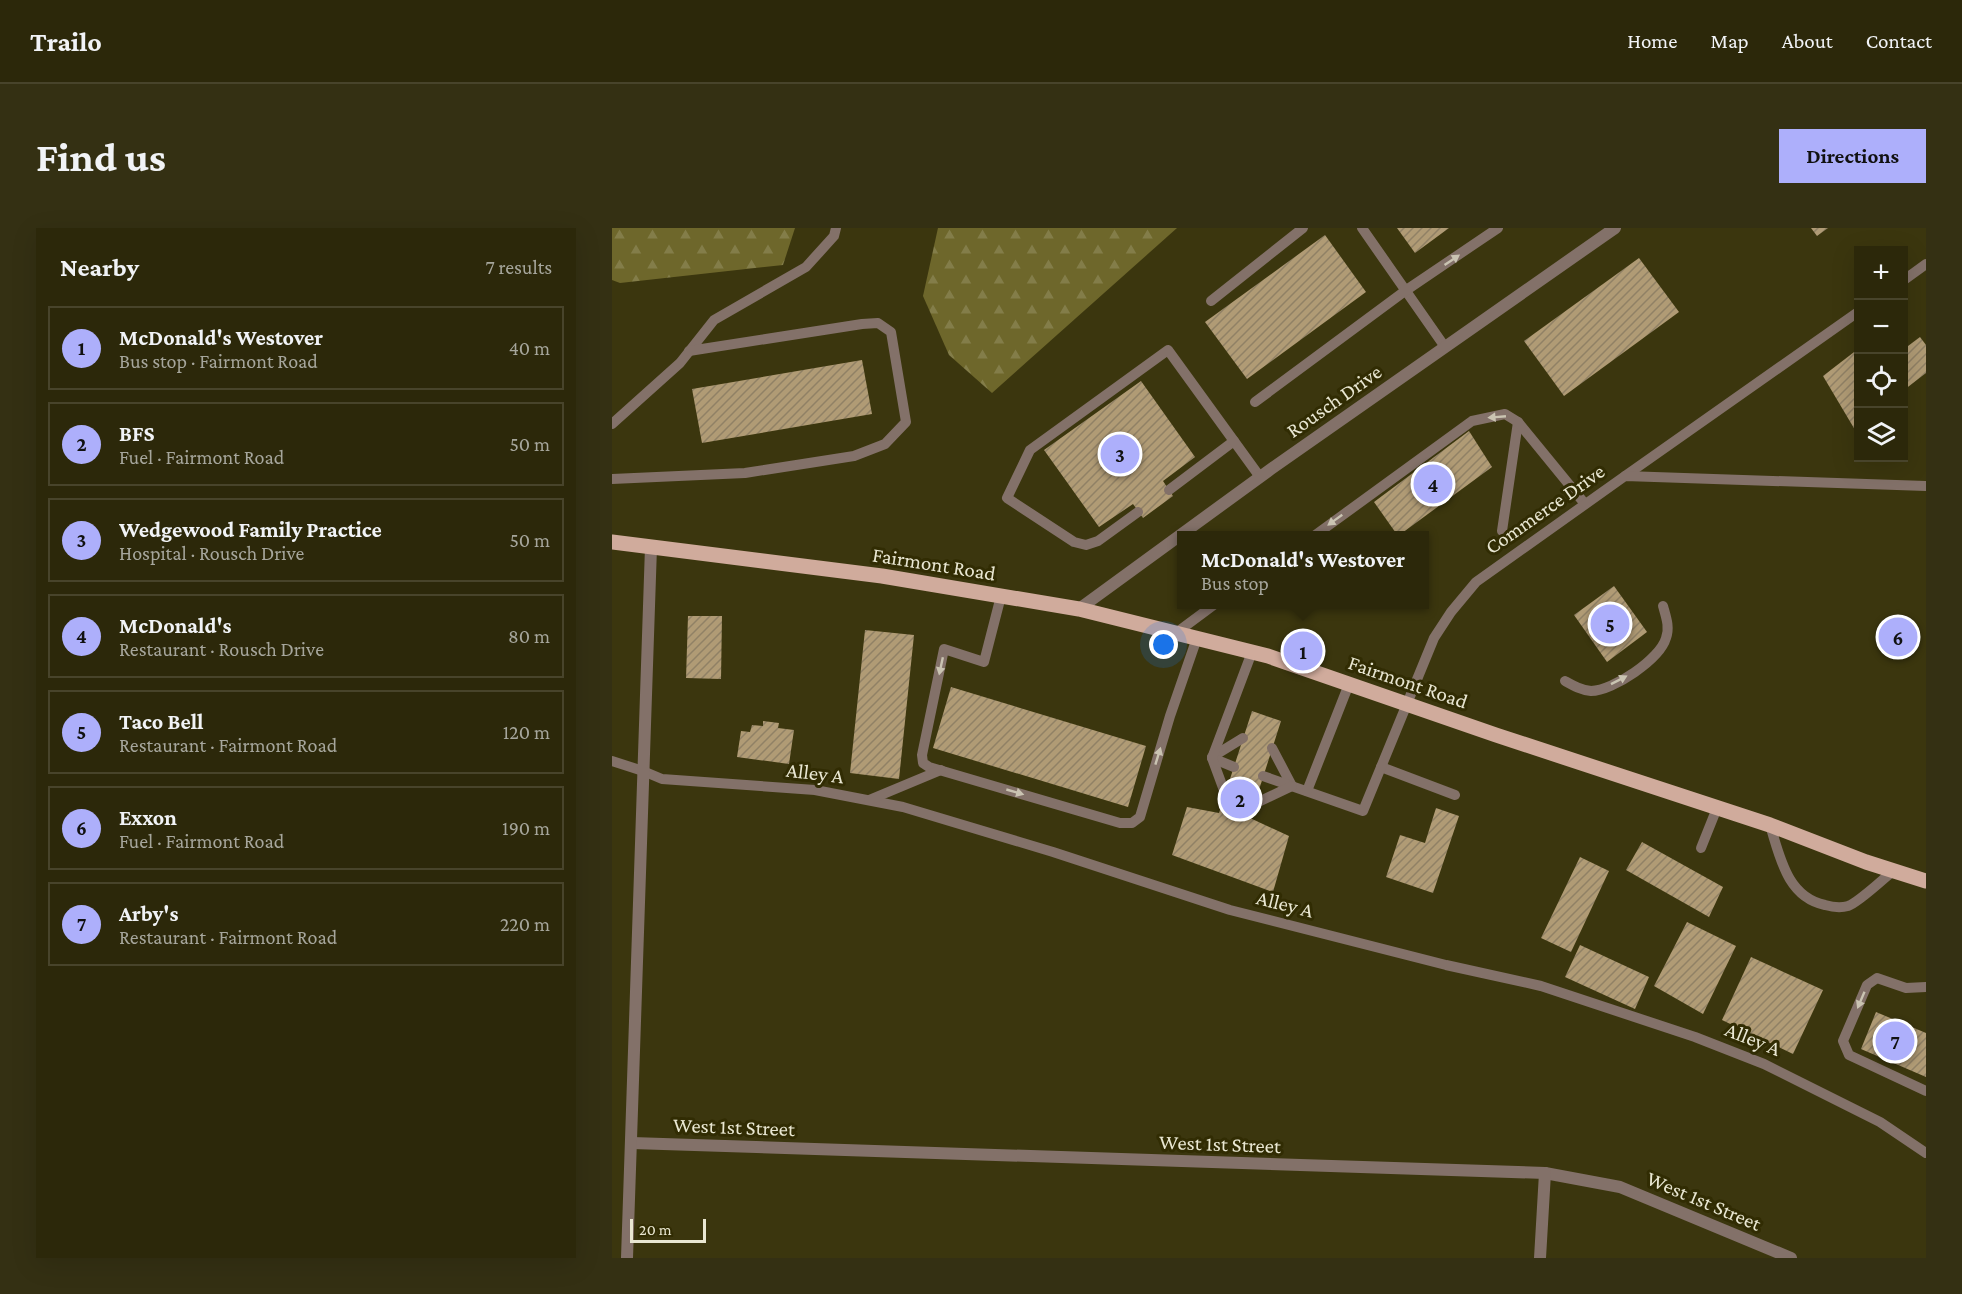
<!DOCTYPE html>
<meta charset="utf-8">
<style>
body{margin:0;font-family:"Crimson Pro",serif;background:#343013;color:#f1f3f6}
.controls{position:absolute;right:18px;top:18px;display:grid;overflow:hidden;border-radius:0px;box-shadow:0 6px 24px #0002}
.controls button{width:54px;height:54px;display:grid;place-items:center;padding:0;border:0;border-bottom:2px solid #48442b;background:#2c280a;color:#f1f3f6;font:30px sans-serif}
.scale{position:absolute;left:18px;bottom:15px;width:76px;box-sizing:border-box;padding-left:6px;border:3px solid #e9e7d2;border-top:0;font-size:16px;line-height:21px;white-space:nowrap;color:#e9e7d2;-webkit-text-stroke:4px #312c03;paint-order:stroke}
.you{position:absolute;left:552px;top:417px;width:21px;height:21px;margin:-15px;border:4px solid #fff;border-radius:50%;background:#1a73e8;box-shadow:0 0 0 9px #1a73e833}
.badge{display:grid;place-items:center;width:39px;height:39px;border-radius:50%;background:#adaffb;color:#111;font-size:20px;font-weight:700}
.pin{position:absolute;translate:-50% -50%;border:3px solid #fff;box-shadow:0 2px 6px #0006}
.popup{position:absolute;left:565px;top:303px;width:252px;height:78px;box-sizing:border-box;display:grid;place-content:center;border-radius:0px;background:#2c280a;filter:drop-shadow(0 2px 4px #0005);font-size:20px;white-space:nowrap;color:#a6a69c}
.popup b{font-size:22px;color:#f1f3f6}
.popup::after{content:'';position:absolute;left:50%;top:100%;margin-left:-12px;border:12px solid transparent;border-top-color:#2c280a}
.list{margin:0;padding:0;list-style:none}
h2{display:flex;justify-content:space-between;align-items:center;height:78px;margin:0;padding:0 24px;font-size:26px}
h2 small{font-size:20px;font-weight:400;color:#a6a69c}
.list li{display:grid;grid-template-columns:39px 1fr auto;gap:18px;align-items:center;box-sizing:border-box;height:84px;margin:0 12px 12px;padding:0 12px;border:2px solid #48442b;border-radius:0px}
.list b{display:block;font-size:22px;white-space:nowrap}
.list p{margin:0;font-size:20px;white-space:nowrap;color:#a6a69c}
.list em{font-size:20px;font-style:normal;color:#a6a69c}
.icon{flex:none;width:33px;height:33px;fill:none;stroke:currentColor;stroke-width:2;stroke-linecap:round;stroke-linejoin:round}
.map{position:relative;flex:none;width:1314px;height:1030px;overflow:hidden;border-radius:0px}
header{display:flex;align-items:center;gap:36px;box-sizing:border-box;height:84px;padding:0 30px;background:#2c280a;border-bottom:2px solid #48442b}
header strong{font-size:28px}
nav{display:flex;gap:33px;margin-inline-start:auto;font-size:21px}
.intro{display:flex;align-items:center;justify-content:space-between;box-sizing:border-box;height:144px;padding:0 36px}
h1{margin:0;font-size:42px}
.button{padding:15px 27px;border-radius:0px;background:#adaffb;color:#111;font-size:21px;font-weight:700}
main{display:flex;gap:36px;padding:0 36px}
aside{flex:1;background:#2c280a;border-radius:0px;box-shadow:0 6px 24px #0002}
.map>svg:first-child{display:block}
.forest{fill:url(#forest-firs)}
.building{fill:url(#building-hatch)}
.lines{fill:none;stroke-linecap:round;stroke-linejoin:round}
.service{stroke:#837169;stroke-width:10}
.minor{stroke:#837169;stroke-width:12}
.primary{stroke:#d0ab9c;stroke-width:15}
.oneway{fill:#cac4b2}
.labels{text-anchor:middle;stroke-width:6;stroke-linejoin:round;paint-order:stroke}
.street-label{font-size:21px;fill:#e9e7d2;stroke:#312c03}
</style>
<header>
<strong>Trailo</strong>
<nav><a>Home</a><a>Map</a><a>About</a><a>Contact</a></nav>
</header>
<div class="intro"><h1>Find us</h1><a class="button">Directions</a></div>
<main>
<aside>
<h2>Nearby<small>7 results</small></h2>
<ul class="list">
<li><span class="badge">1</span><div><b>McDonald's Westover</b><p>Bus stop · Fairmont Road</p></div><em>40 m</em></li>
<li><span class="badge">2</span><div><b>BFS</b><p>Fuel · Fairmont Road</p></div><em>50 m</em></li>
<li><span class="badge">3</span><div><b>Wedgewood Family Practice</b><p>Hospital · Rousch Drive</p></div><em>50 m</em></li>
<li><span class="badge">4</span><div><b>McDonald's</b><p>Restaurant · Rousch Drive</p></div><em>80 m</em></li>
<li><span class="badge">5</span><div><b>Taco Bell</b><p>Restaurant · Fairmont Road</p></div><em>120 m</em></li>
<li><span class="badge">6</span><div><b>Exxon</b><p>Fuel · Fairmont Road</p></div><em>190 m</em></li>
<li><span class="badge">7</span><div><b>Arby's</b><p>Restaurant · Fairmont Road</p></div><em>220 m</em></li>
</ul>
</aside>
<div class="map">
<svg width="1314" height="1030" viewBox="0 0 1314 1030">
<defs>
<pattern id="forest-firs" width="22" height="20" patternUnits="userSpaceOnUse" patternTransform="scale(1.5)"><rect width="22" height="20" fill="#6e672b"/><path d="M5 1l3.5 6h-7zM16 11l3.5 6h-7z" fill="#837d49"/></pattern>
<pattern id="building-hatch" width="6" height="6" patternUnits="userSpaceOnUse" patternTransform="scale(1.5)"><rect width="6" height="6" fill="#b09b75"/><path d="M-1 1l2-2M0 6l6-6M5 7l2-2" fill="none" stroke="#908165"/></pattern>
</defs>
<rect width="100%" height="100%" fill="#3b360e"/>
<g class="forest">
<polygon points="0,0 183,0 171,37 8,55 0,52"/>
<polygon points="326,0 565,0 380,165 337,127 311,68"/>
</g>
<g class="building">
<polygon points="785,0 837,0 803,25"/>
<polygon points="1199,0 1216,0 1205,8"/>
<polygon points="713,7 754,64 635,151 593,94"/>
<polygon points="1027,30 1067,84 952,168 912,113"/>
<polygon points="1308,109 1314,117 1314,145 1292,162 1292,121"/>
<polygon points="1246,121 1246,207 1211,148"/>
<polygon points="250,132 260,186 90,215 80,161"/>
<polygon points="529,153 583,229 551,253 561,268 531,290 521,276 487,299 432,222"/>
<polygon points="857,203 880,239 786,308 762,274"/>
<polygon points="1002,358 1035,404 995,434 962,387"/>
<polygon points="76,388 110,388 109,451 74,450"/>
<polygon points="253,402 302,407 287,551 238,545"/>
<polygon points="339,459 534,518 516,579 321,520"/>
<polygon points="640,483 669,493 638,590 677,608 661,664 560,627 575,579 607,585"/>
<polygon points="151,493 167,495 166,500 182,502 177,536 125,529 129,503 138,504 140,497 151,498"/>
<polygon points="824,580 847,588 821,665 774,649 788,607 813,615"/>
<polygon points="1030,614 1111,659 1097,689 1014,642"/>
<polygon points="968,629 997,643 959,724 929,710"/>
<polygon points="1075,694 1124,718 1091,786 1042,758"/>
<polygon points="968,717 1037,749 1023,781 953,749"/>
<polygon points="1139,729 1211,762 1181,826 1110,792"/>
<polygon points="1264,784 1314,805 1314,849 1249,821"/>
</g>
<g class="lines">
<g class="service">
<polyline points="750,0 833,119"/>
<polyline points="1292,52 1314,36"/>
<polyline points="599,73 691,0"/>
<polyline points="643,174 793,63 886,0"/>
<polyline points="0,196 68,135 102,92 194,39 222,8 224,0"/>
<polyline points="1013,248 1246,84"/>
<polyline points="0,251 133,245 242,228 273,216 294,194 279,104 266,95 250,96 77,123"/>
<polyline points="557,262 622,213"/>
<polyline points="526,284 486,313 474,317 462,314 395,270 418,222 556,122 648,249"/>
<polyline points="890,303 906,194"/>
<polyline points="702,308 860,193 893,186 906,194 973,276"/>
<polyline points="389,368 372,434 332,421 310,527 311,535 317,539 508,595 520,595 528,589 558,488 585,410"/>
<polyline points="564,405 603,376"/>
<path d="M953 453C962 458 969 462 979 463 1001 463 1048 431 1054 410 1058 399 1054 389 1051 378"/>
<polyline points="660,520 680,558"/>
<polyline points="600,529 631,510"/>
<polyline points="600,530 622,539"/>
<polyline points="0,533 31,543 50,551 203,562 291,579 441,624 618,682 834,737 929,758 1083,809 1152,836 1268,894 1314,925"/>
<polyline points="769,539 843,567"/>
<polyline points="651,548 751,583 822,410 839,384 864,354 1013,248 1314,258"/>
<polyline points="695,563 737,456"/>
<polyline points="613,565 600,530 640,424"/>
<polyline points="257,572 329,542"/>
<polyline points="642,576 680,558"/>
<path d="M1158 597C1168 629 1175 669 1213 677 1220 679 1229 680 1236 678 1247 674 1271 651 1281 643"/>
<polyline points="1089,620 1105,580"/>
<polyline points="1314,759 1294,760 1265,750 1255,757 1231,813 1237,827 1314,863"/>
</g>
<g class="minor">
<polyline points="467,381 659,241 1003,0"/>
<polyline points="20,915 933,945 1008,959 1179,1030"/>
<polyline points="15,1030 39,319"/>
<polyline points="928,1030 933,945"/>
</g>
<polyline class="primary" points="0,314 270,348 467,381 656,428 884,507 1158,597 1254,634 1314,653"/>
</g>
<defs><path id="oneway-solid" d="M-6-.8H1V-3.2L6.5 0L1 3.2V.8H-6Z" transform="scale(1.5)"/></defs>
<g class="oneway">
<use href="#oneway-solid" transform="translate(840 32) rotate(-34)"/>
<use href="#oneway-solid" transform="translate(885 189) rotate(175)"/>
<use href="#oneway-solid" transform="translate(723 292) rotate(144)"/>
<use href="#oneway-solid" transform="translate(329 438) rotate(102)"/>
<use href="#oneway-solid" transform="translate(1007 452) rotate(-27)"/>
<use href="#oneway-solid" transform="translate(546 528) rotate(-73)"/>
<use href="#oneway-solid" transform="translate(403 564) rotate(16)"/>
<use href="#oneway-solid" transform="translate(1249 772) rotate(113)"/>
</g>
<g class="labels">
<g class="street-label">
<text transform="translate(722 173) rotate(-35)" y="7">Rousch Drive</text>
<text transform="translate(933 281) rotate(-35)" y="7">Commerce Drive</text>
<text transform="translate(322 336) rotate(9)" y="7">Fairmont Road</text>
<text transform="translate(796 454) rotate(19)" y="7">Fairmont Road</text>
<text transform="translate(203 545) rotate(7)" y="7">Alley A</text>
<text transform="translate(673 676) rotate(14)" y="7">Alley A</text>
<text transform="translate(1141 811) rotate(22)" y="7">Alley A</text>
<text transform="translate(122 899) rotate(2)" y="7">West 1st Street</text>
<text transform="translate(608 916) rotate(2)" y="7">West 1st Street</text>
<text transform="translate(1092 973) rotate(23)" y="7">West 1st Street</text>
</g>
</g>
</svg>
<div class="controls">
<button>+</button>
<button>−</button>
<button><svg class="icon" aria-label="locate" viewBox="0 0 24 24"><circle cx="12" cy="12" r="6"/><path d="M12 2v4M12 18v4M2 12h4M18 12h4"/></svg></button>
<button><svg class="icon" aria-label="layers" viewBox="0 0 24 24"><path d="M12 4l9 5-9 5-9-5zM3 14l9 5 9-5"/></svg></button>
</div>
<div class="scale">20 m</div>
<div class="you"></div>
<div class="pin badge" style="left:691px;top:423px">1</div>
<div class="popup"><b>McDonald's Westover</b>Bus stop</div>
<div class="pin badge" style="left:628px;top:571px">2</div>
<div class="pin badge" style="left:508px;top:226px">3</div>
<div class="pin badge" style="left:821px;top:256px">4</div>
<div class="pin badge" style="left:998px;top:396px">5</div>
<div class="pin badge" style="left:1286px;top:409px">6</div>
<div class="pin badge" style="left:1283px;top:813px">7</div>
</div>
</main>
